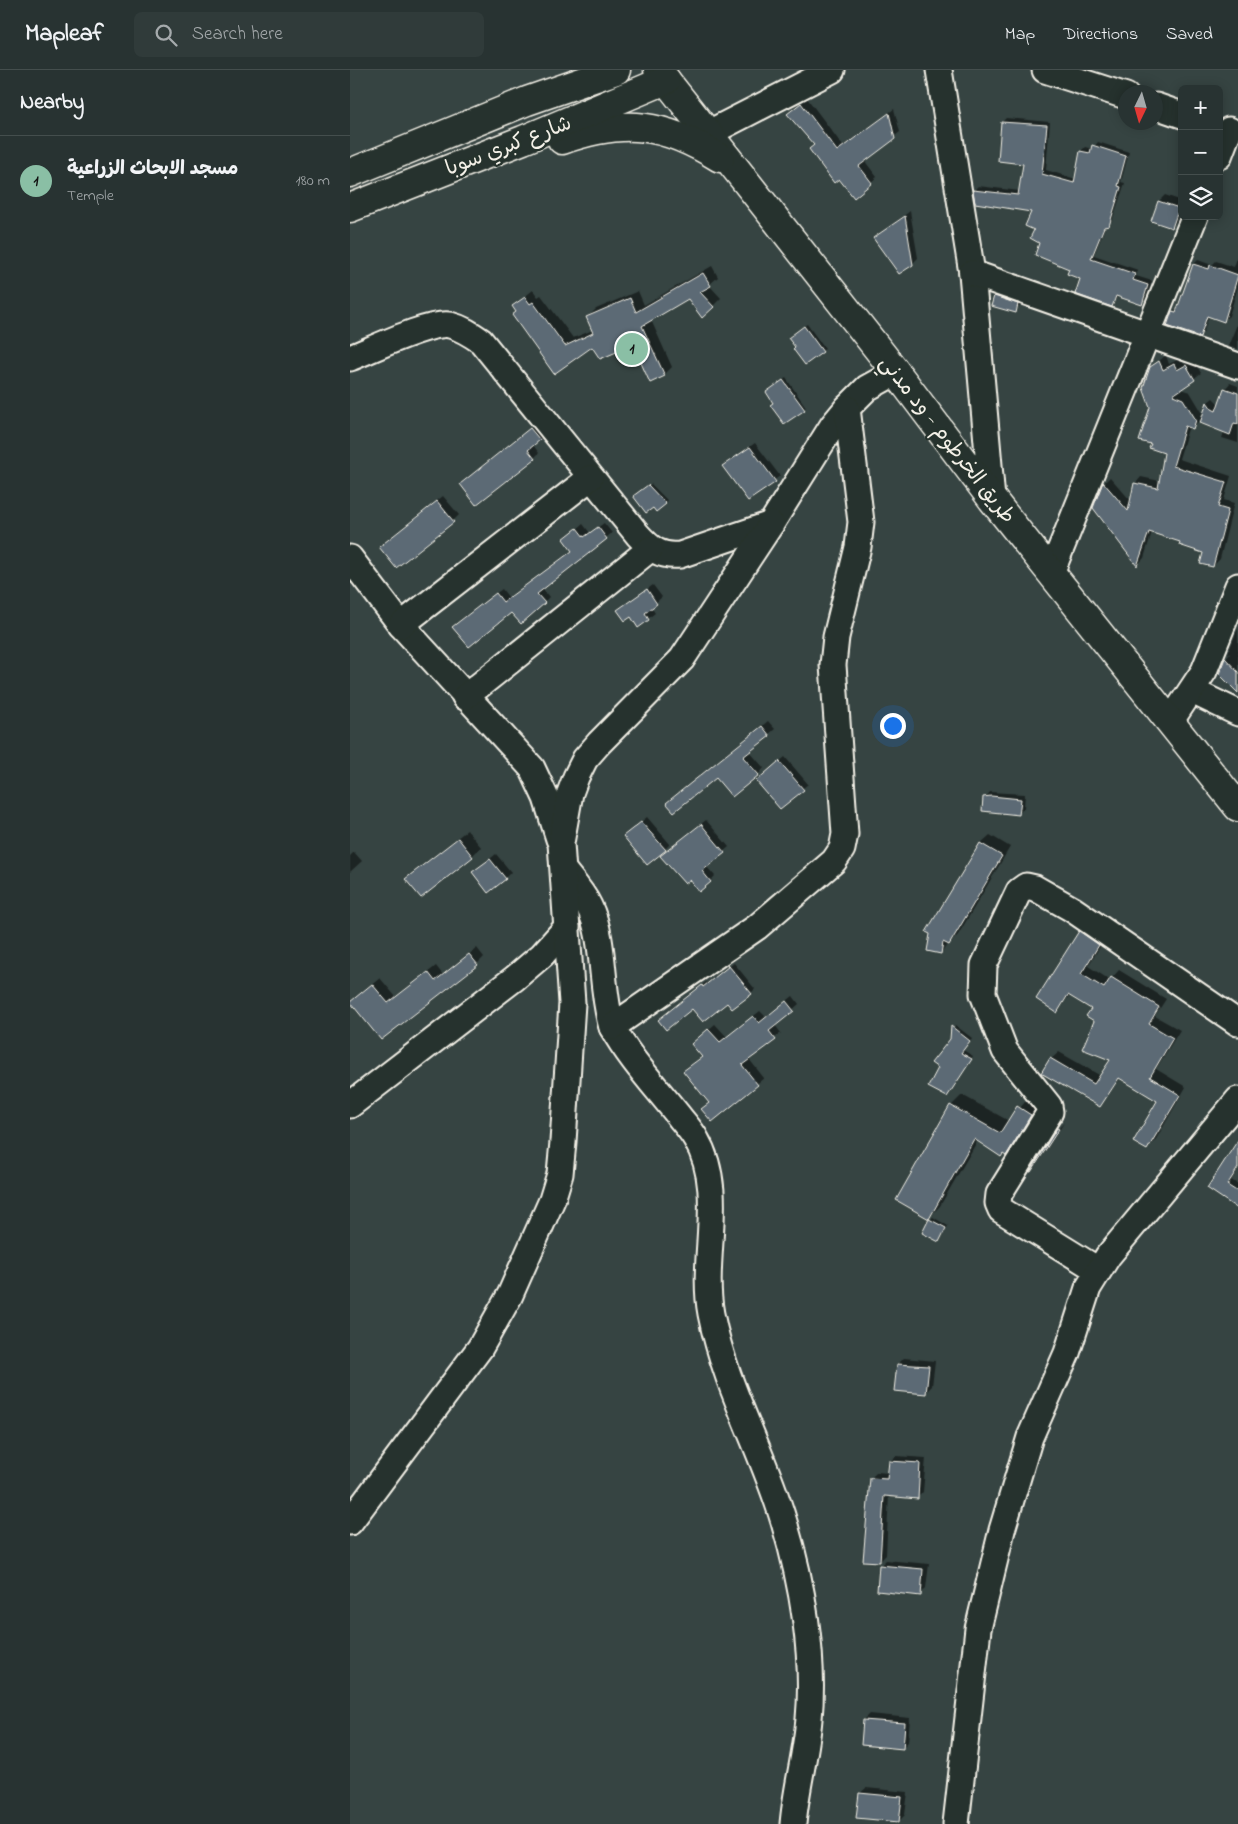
<!DOCTYPE html>
<meta charset="utf-8">
<style>
body{margin:0;font-family:"Indie Flower","Playpen Sans Arabic",sans-serif;background:#303b3a;color:#f1f3f6}
.controls{position:absolute;right:15px;top:15px;display:grid;overflow:hidden;border-radius:8px;box-shadow:0 2px 12px #0003}
.controls button{width:45px;height:45px;display:grid;place-items:center;padding:0;border:0;border-bottom:1px solid #444e4d;background:#283332;color:#f1f3f6;font:25px sans-serif}
.compass{position:absolute;left:768px;top:15px;width:45px;height:45px;border-radius:50%;background:#283332;box-shadow:0 2px 12px #0003;rotate:185deg}
.you{position:absolute;left:542px;top:655px;width:18px;height:18px;margin:-12px;border:4px solid #fff;border-radius:50%;background:#1a73e8;box-shadow:0 0 0 8px #1a73e833}
.badge{display:grid;place-items:center;width:32px;height:32px;border-radius:50%;background:#8abfa5;color:#111;font-size:16px;font-weight:700}
.pin{position:absolute;translate:-50% -50%;border:2px solid #fff;box-shadow:0 1px 5px #0006}
.list{margin:0;padding:0;list-style:none}
h2{display:flex;justify-content:space-between;align-items:center;height:65px;margin:0;padding:0 20px;font-size:21px}
h2 small{font-size:16px;font-weight:400;color:#a5aaac}
.list li{display:grid;grid-template-columns:32px 1fr auto;gap:15px;align-items:center;box-sizing:border-box;height:90px;padding:0 20px;border-top:1px solid #444e4d}
.list b{display:block;font-size:19px;white-space:nowrap}
.list p{margin:0;font-size:16px;white-space:nowrap;color:#a5aaac}
.list em{font-size:16px;font-style:normal;color:#a5aaac}
.icon{flex:none;width:28px;height:28px;fill:none;stroke:currentColor;stroke-width:2;stroke-linecap:round;stroke-linejoin:round}
.map{position:relative;flex:none;width:888px;height:1754px;overflow:hidden}
header{display:flex;align-items:center;gap:30px;box-sizing:border-box;height:70px;padding:0 25px;background:#283332;border-bottom:1px solid #444e4d}
header strong{font-size:24px}
nav{display:flex;gap:28px;margin-inline-start:auto;font-size:18px}
.search{width:350px;height:45px;background:#303b3a;display:flex;align-items:center;gap:12px;box-sizing:border-box;padding:0 18px;border-radius:8px;color:#a5aaac;font-size:19px}
main{display:flex}
aside{flex:1;background:#283332}
.map>svg:first-child{display:block}
.shadow{fill:#0007}
.building{fill:#5c6a74;stroke:#f4f1e8}
.lines{fill:none;stroke-linecap:round;stroke-linejoin:round}
.minor-casing{stroke:#f4f1e8;stroke-width:29}
.highway-casing{stroke:#f4f1e8;stroke-width:31}
.minor{stroke:#26332d;stroke-width:25}
.highway{stroke:#26332d;stroke-width:28}
.labels{text-anchor:middle;stroke-width:4.5;stroke-linejoin:round;paint-order:stroke}
.street-label{font-size:21px;fill:#f4f1e8;stroke:#26332d}
</style>
<header>
<strong>Mapleaf</strong>
<div class="search"><svg class="icon" aria-label="search" viewBox="0 0 24 24"><circle cx="10" cy="10" r="6"/><path d="M15 15l6 6"/></svg>Search here</div>
<nav><a>Map</a><a>Directions</a><a>Saved</a></nav>
</header>
<main>
<aside>
<h2>Nearby<small></small></h2>
<ul class="list">
<li><span class="badge">1</span><div><b>مسجد الابحاث الزراعية</b><p>Temple</p></div><em>180 m</em></li>
</ul>
</aside>
<div class="map">
<svg width="888" height="1754" viewBox="0 0 888 1754">
<rect width="100%" height="100%" fill="#364442"/>
<filter id="ink" filterUnits="userSpaceOnUse"><feTurbulence type="fractalNoise" baseFrequency=".02" numOctaves="2"/><feDisplacementMap in="SourceGraphic" scale="10" xChannelSelector="R" yChannelSelector="G"/><feConvolveMatrix kernelMatrix="1 2 1 2 8 2 1 2 1" color-interpolation-filters="sRGB"/></filter>
<g filter="url(#ink)">
<g class="shadow">
<polygon points="457,28 493,76 544,39 550,62 514,90 527,107 504,126 465,74 445,39"/>
<polygon points="656,48 700,52 696,100 726,109 731,81 735,77 742,79 748,72 779,82 771,112 775,113 762,151 756,155 744,185 788,200 786,206 802,211 796,229 791,233 768,226 762,235 691,172 685,159 683,141 626,132 624,120 628,116 670,121 674,93 652,52"/>
<polygon points="815,125 832,131 827,151 822,157 809,131"/>
<polygon points="560,141 568,188 562,194 525,168"/>
<polygon points="888,185 888,217 879,246 874,250 859,245 854,261 849,266 823,242 828,237 844,194 848,190 862,195 866,191 884,197"/>
<polygon points="362,196 368,207 359,215 371,228 352,247 338,227 301,250 322,297 314,305 284,274 242,275 205,302 163,236 183,220 188,227 191,225 223,268 243,260 238,247 246,239 288,221 294,235"/>
<polygon points="651,221 674,229 671,235 665,241 645,227"/>
<polygon points="888,252 888,279 878,276"/>
<polygon points="457,254 475,279 472,281 446,277 442,265"/>
<polygon points="816,285 819,294 831,288 834,294 843,289 851,303 830,319 840,322 852,342 851,349 843,357 839,356 829,389 881,406 874,430 884,433 870,489 863,496 854,482 831,471 802,462 794,488 788,494 744,438 754,413 760,407 781,431 785,414 791,407 810,411 816,382 802,374 801,298"/>
<polygon points="436,308 456,337 454,339 425,332 420,319"/>
<polygon points="880,313 888,316 888,373 872,368 874,362 851,352 858,332 863,328 870,335 875,319"/>
<polygon points="187,354 195,364 183,375 189,383 184,388 112,414"/>
<polygon points="405,373 430,406 398,429 378,392"/>
<polygon points="301,414 317,430 315,433 287,424"/>
<polygon points="93,426 109,445 103,451 37,471"/>
<polygon points="254,453 262,463 192,518 199,527 194,532 109,551 152,519 159,528 223,480 215,469 233,454 240,463"/>
<polygon points="303,515 312,527 301,537 305,543 289,556 281,545 269,540"/>
<polygon points="888,558 888,621 876,589 880,584 878,583"/>
<polygon points="418,651 425,659 399,681 414,698 409,704 382,725 366,706 317,733"/>
<polygon points="435,687 458,714 430,737 412,706"/>
<polygon points="640,722 675,724 674,738 669,743 635,728"/>
<polygon points="297,747 320,774 315,779 280,761"/>
<polygon points="356,750 379,777 356,796 365,806 360,811 317,781"/>
<polygon points="117,760 131,777 122,786 57,809"/>
<polygon points="640,765 660,777 608,865 591,882 578,862 631,773"/>
<polygon points="4,782 12,791 0,802 0,786"/>
<polygon points="146,784 161,802 155,808 130,797"/>
<polygon points="737,854 756,867 738,896 760,910 769,900 816,929 805,946 830,960 806,999 836,1017 805,1071 797,1078 809,1031 770,1008 750,1036 701,989 709,982 751,1006 761,990 742,938 720,925 707,941 730,862"/>
<polygon points="127,878 134,887 127,894 31,969 9,925 30,908 46,927 86,896 93,905"/>
<polygon points="384,893 405,919 401,923 314,946 356,912 358,914"/>
<polygon points="443,926 449,934 425,955 431,963 399,989 414,1008 362,1050 353,1039 360,1032 341,995 353,986 349,968 365,954 377,967 410,941 416,947"/>
<polygon points="605,955 622,968 613,980 623,986 599,1023 601,969"/>
<polygon points="612,1025 659,1051 680,1026 692,1033 667,1073 655,1084 628,1070 590,1136 579,1147 601,1036"/>
<polygon points="714,1053 686,1095 684,1097 708,1059"/>
<polygon points="888,1072 888,1099 881,1110 888,1114 888,1130 858,1118"/>
<polygon points="583,1147 598,1156 591,1168 580,1150"/>
<polygon points="554,1288 585,1291 582,1316 576,1322 548,1294"/>
<polygon points="546,1386 576,1388 573,1422 567,1428 539,1425 536,1485 530,1491 521,1408 527,1402 539,1403 540,1391"/>
<polygon points="536,1490 579,1494 576,1518 570,1524 530,1496"/>
<polygon points="520,1644 560,1648 558,1672 552,1678 514,1650"/>
<polygon points="516,1718 558,1722 555,1745 549,1751 510,1723"/>
</g>
<g class="building">
<polygon points="451,33 487,81 539,43 545,69 509,96 522,113 504,128 489,109 484,113 459,79 464,75 437,44"/>
<polygon points="651,52 697,55 692,104 724,113 730,81 740,83 742,75 776,86 768,116 771,117 759,156 754,157 741,189 785,204 783,210 798,215 792,235 766,226 762,237 725,224 730,209 717,204 719,199 685,185 689,173 680,168 684,160 675,156 681,142 625,133 623,120 668,125 673,94 648,91"/>
<polygon points="808,131 829,138 822,158 801,151"/>
<polygon points="555,146 563,195 549,204 523,168"/>
<polygon points="843,194 859,199 860,195 888,205 874,252 857,246 850,267 817,256 822,241 826,242"/>
<polygon points="353,203 361,216 350,222 364,237 352,248 338,229 292,256 315,306 300,313 283,275 250,289 242,277 204,304 162,245 166,242 162,236 175,227 180,234 183,232 215,276 243,263 236,247 280,228 286,242"/>
<polygon points="644,226 668,234 666,243 641,236"/>
<polygon points="454,256 473,282 455,295 443,279 445,277 438,268"/>
<polygon points="809,291 813,300 824,294 827,300 836,295 845,310 823,325 833,329 846,350 843,359 835,356 823,396 876,412 868,437 878,440 863,497 850,494 853,483 829,475 830,472 799,462 787,496 743,438 753,412 778,441 784,413 808,418 814,383 799,378 801,374 789,371 800,337 793,318 800,297"/>
<polygon points="433,310 455,340 434,354 420,335 423,333 416,322"/>
<polygon points="874,318 888,323 888,354 884,353 880,365 850,353 857,332 862,339 866,341"/>
<polygon points="180,358 190,370 178,380 185,389 126,435 110,414"/>
<polygon points="400,377 426,412 398,431 372,396"/>
<polygon points="298,415 316,434 306,442 303,438 296,443 283,426"/>
<polygon points="87,431 104,452 46,498 29,477"/>
<polygon points="248,457 257,469 187,524 195,533 171,554 161,543 119,577 102,557 146,523 153,532 222,481 213,469 227,458 234,467"/>
<polygon points="297,519 307,534 295,543 299,550 288,558 281,547 275,551 267,540"/>
<polygon points="875,588 888,602 888,623 869,604"/>
<polygon points="412,656 420,666 393,687 409,705 382,727 366,708 324,742 316,733"/>
<polygon points="429,691 454,720 430,739 406,711"/>
<polygon points="641,726 671,729 669,745 632,741 633,727"/>
<polygon points="291,752 316,780 297,795 273,766"/>
<polygon points="351,754 375,783 352,801 361,812 349,822 340,810 335,814 310,786"/>
<polygon points="108,768 123,787 71,828 55,809"/>
<polygon points="630,773 652,786 599,875 593,872 591,884 577,881 580,864 576,862"/>
<polygon points="140,789 156,809 138,823 122,802"/>
<polygon points="729,861 749,875 731,904 754,918 761,907 809,937 799,954 823,968 800,1007 830,1025 797,1080 783,1072 807,1031 769,1008 750,1037 691,1003 700,988 744,1014 760,990 732,979 744,951 736,946 741,939 718,925 707,943 686,929"/>
<polygon points="119,884 128,895 31,970 0,932 22,914 38,933 78,902 85,911"/>
<polygon points="379,896 402,924 382,939 377,933 353,952 342,939 316,960 308,950 352,915 353,917"/>
<polygon points="436,931 444,941 419,961 426,970 392,995 408,1015 362,1052 351,1039 359,1033 333,1001 352,987 341,974 358,959 370,972 403,946 409,953"/>
<polygon points="601,956 620,971 611,983 622,989 597,1027 578,1017 588,998 581,993 600,969"/>
<polygon points="600,1035 650,1063 667,1036 681,1045 656,1086 653,1084 651,1087 624,1069 579,1149 546,1130"/>
<polygon points="707,1058 709,1059 681,1102 680,1102"/>
<polygon points="888,1070 888,1098 877,1115 888,1122 888,1139 857,1118"/>
<polygon points="579,1149 596,1158 589,1172 572,1163"/>
<polygon points="547,1294 579,1296 576,1324 544,1321"/>
<polygon points="539,1391 570,1393 568,1429 534,1426 530,1492 513,1491 520,1408 537,1409"/>
<polygon points="529,1495 573,1499 571,1526 527,1521"/>
<polygon points="513,1650 555,1653 553,1679 511,1675"/>
<polygon points="509,1723 552,1727 549,1752 506,1748"/>
</g>
<g class="lines">
<defs>
<g id="minor">
<polyline points="589,0 622,203 642,429"/>
<polyline points="695,0 776,26"/>
<polyline points="806,36 832,45"/>
<polyline points="357,64 482,0"/>
<polyline points="869,86 879,60"/>
<polyline points="622,203 888,296"/>
<path d="M0 288C21 280 80 251 100 255 112 258 121 264 131 271L288 465C301 479 310 487 330 485L421 454 483 355 497 338 517 318 546 302"/>
<polyline points="0,488 51,555 182,698 196,728 209,769"/>
<polyline points="701,503 845,146"/>
<polyline points="51,555 240,408"/>
<polyline points="842,621 888,643"/>
<polyline points="115,627 300,479"/>
<polyline points="820,652 854,601 888,516"/>
<path d="M214 801C223 812 233 823 239 836 256 871 250 919 262 957 279 988 306 1017 328 1045 334 1053 341 1060 346 1069 377 1122 350 1187 361 1244 376 1320 413 1380 434 1452 452 1512 465 1586 459 1649 456 1684 446 1719 443 1754"/>
<polyline points="262,957 407,857 484,791 492,779 495,764 483,595 486,567 508,477 511,452 497,338"/>
<polyline points="0,1035 165,908 192,885 217,857"/>
<polyline points="748,1200 651,1140 648,1133 649,1124 700,1042 699,1036 655,981 633,924 634,895 669,821 676,816 685,818 722,839 888,953"/>
<polyline points="0,1452 130,1278 160,1225 202,1130 210,1104 213,1072 222,933 211,773 220,723 226,707 235,689 249,673 332,589 421,454"/>
<polyline points="606,1754 628,1559 652,1460 680,1367 717,1283 738,1218 758,1186 888,1030"/>
</g>
<g id="highway">
<polyline points="308,0 546,302 642,429 888,737"/>
<path d="M212 70C275 48 314 53 370 88"/>
<polyline points="0,103 177,31 266,0"/>
<polyline points="0,138 173,70 316,10"/>
</g>
</defs>
<use href="#minor" class="minor-casing"/>
<use href="#highway" class="highway-casing"/>
<use href="#minor" class="minor"/>
<use href="#highway" class="highway"/>
</g>
</g>
<g class="labels">
<g class="street-label">
<text transform="translate(158 75) rotate(-21)" y="7">شارع كبري سوبا</text>
<text transform="translate(598 369) rotate(52)" y="7">طريق الخرطوم - ود مدني</text>
</g>
</g>
</svg>
<div class="controls">
<button>+</button>
<button>−</button>
<button><svg class="icon" aria-label="layers" viewBox="0 0 24 24"><path d="M12 4l9 5-9 5-9-5zM3 14l9 5 9-5"/></svg></button>
</div>
<svg class="compass" viewBox="-18 -18 36 36"><path d="M0-13l5 13h-10z" fill="#e53935"/><path d="M0 13l5-13h-10z" fill="#a5aaac"/></svg>
<div class="you"></div>
<div class="pin badge" style="left:282px;top:279px">1</div>
</div>
</main>
